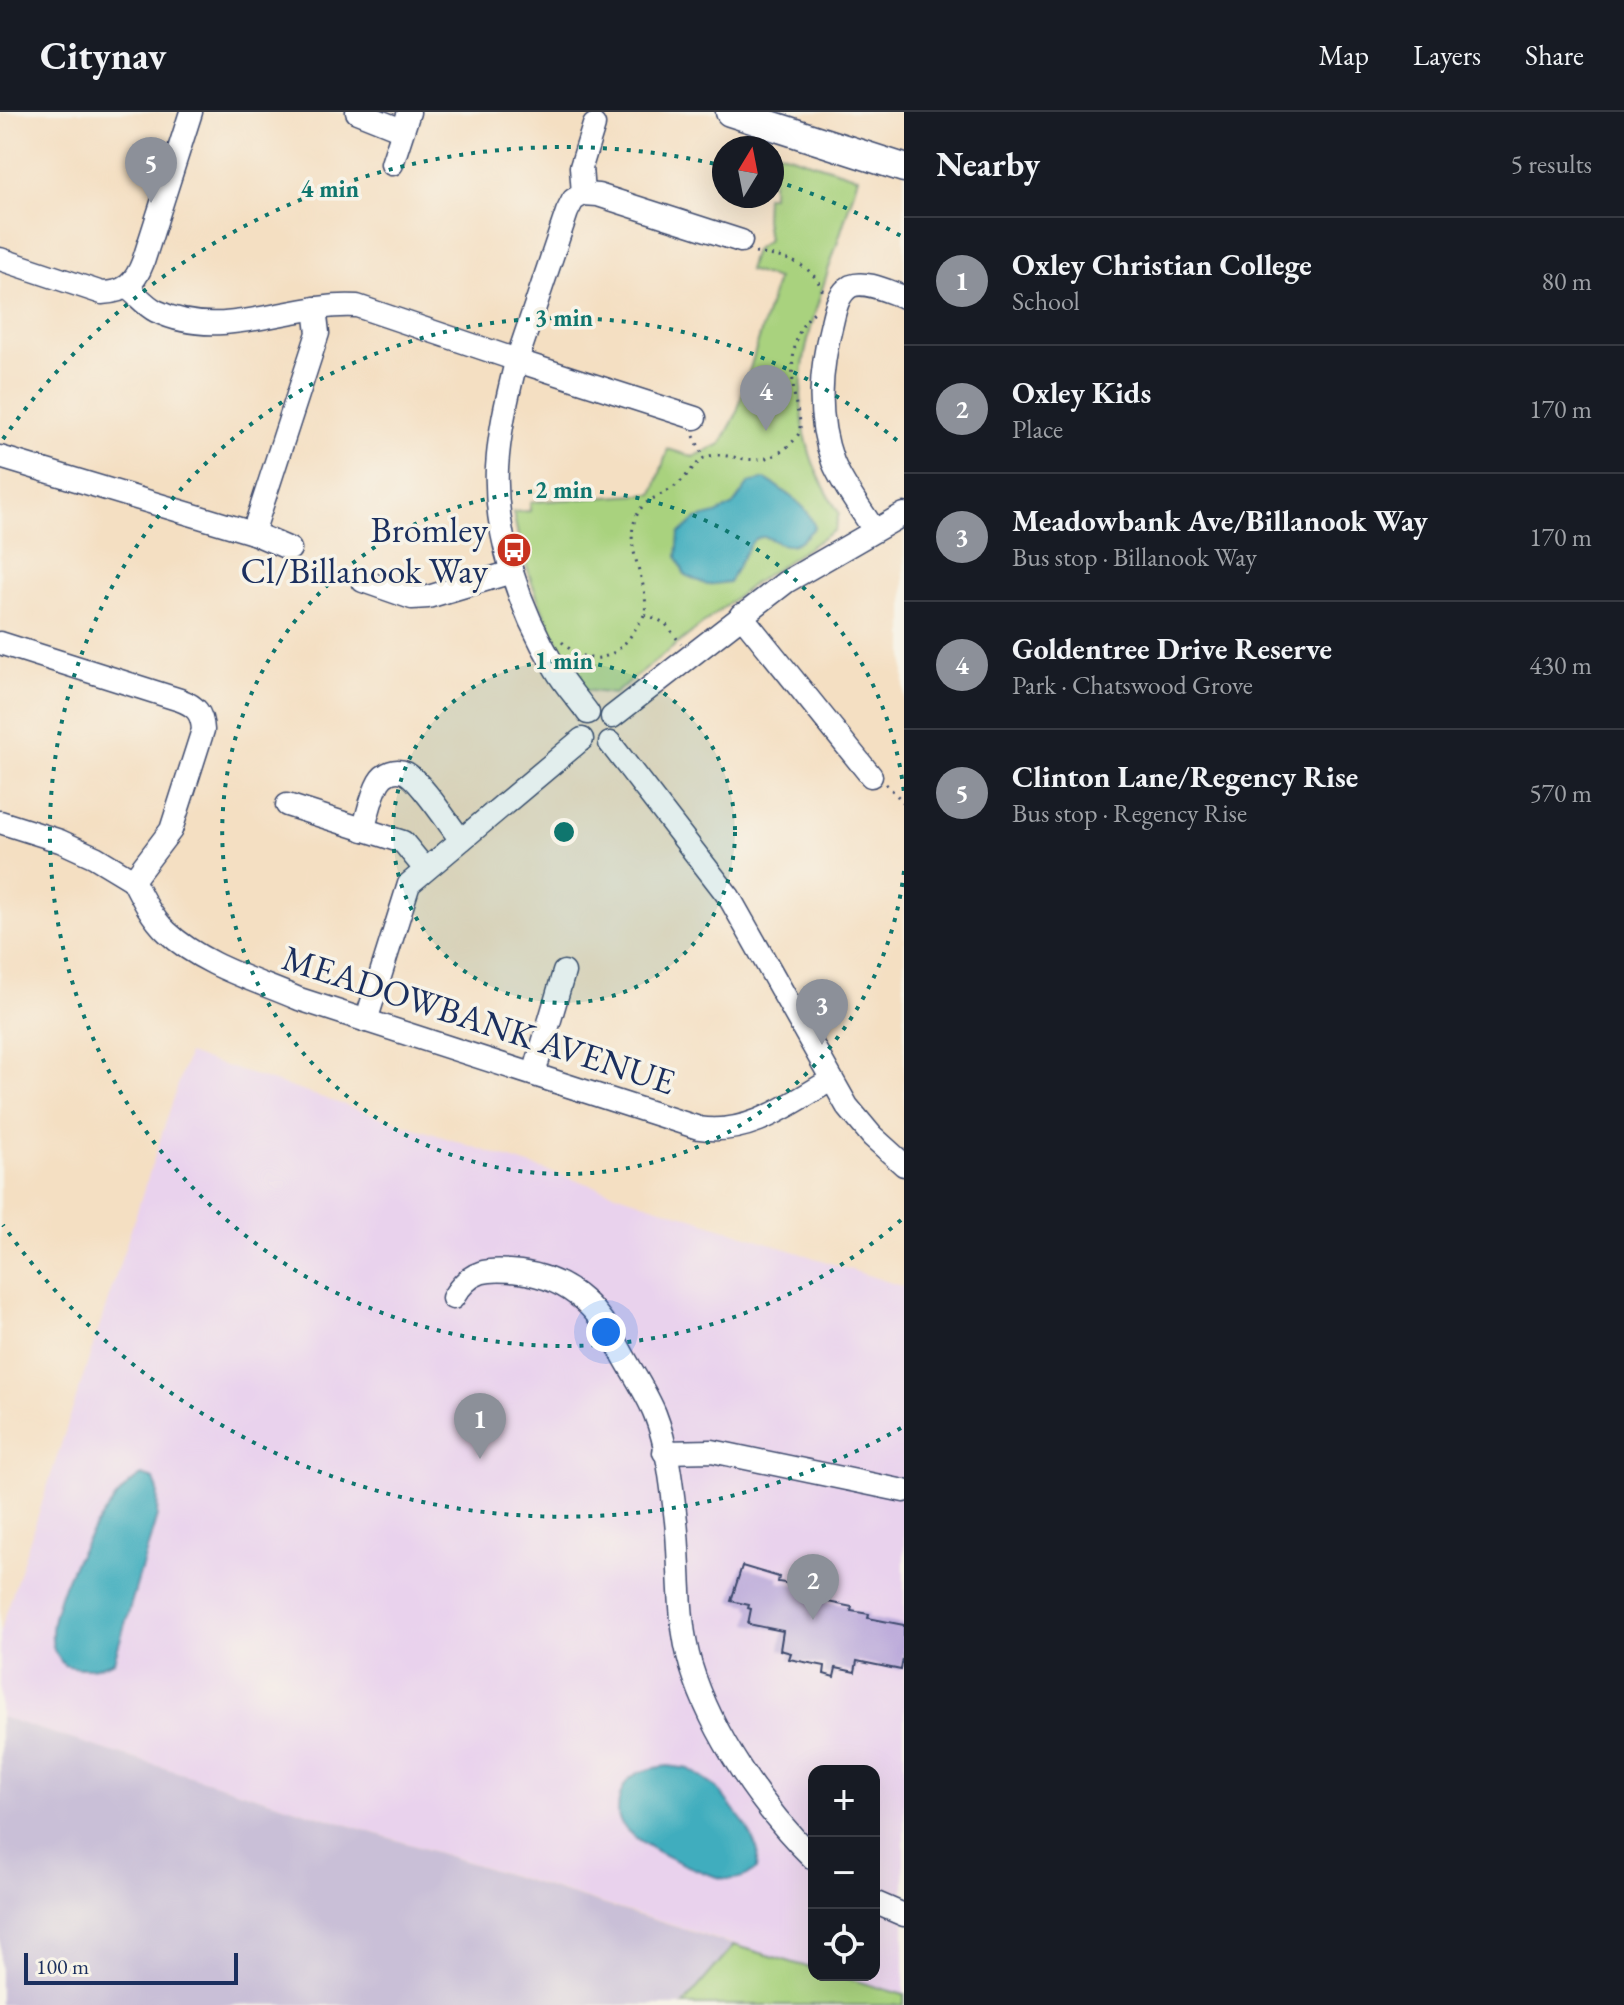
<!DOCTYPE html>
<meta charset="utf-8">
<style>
body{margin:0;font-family:"EB Garamond",serif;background:#20242c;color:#f1f3f6}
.controls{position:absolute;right:24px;bottom:24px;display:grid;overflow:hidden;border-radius:16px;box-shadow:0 8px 32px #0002}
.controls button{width:72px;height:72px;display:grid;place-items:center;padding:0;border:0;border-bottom:2px solid #363941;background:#171b24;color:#f1f3f6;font:40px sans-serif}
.compass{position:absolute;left:712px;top:24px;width:72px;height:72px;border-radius:50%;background:#171b24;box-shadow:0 8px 32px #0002;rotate:10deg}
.scale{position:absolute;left:24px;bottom:20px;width:214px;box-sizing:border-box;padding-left:8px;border:4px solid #1b2f5e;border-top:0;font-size:22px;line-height:28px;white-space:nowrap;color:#1b2f5e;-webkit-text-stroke:6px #f7f3e8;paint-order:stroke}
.you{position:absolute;left:606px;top:1220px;width:28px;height:28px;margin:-20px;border:6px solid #fff;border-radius:50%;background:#1a73e8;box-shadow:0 0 0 12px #1a73e833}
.badge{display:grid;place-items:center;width:52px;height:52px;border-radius:50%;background:#8c9099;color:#fff;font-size:26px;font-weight:700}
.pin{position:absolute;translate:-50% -66px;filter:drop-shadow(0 2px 4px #0008)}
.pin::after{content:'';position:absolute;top:42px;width:28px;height:24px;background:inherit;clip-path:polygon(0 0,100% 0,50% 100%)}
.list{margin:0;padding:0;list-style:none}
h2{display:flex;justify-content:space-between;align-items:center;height:104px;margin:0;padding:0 32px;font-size:34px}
h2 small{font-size:26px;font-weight:400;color:#9ea1a6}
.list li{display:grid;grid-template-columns:52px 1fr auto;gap:24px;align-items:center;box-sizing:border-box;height:128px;padding:0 32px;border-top:2px solid #363941}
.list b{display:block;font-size:30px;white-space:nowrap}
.list p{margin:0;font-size:26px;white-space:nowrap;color:#9ea1a6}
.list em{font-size:26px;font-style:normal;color:#9ea1a6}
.icon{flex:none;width:44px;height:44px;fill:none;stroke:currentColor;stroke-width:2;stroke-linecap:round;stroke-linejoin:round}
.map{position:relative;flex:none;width:904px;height:1893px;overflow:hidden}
header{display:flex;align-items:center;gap:48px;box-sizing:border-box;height:112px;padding:0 40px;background:#171b24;border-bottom:2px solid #363941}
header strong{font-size:38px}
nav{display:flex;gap:44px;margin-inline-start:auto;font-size:28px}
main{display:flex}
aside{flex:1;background:#171b24}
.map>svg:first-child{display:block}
.built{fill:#e9d2ed}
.industrial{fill:#c9bfd7}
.green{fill:#a9d27e;stroke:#62806e;stroke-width:2}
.water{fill:#40adbe;stroke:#2e6e8e;stroke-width:2}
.building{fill:#baa8da}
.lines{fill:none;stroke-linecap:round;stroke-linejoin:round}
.minor-casing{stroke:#3c496d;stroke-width:25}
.major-casing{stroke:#3c496d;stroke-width:31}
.path{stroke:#3c496d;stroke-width:3;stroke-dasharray:2 6;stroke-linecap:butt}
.minor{stroke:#fff;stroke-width:22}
.major{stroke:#fff;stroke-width:28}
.ring{fill:none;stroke:#0f766e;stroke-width:4;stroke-dasharray:4 8}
.labels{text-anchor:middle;stroke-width:7;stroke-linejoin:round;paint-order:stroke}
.poi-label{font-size:36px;fill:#1b2f5e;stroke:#f7f3e8;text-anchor:end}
.street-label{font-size:36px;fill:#1b2f5e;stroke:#f7f3e8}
.centre{fill:#0f766e;stroke:#f7f3e8;stroke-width:4}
.ring-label{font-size:24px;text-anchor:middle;font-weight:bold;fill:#0f766e;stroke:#f7f3e8;stroke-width:7;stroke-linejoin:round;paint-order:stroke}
</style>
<header>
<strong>Citynav</strong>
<nav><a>Map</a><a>Layers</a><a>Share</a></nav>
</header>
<main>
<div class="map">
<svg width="904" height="1893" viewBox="0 0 904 1893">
<rect width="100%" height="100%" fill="#f7f3e8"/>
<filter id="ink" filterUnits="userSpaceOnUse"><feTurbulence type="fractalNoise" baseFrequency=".0125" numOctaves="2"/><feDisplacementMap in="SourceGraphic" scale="16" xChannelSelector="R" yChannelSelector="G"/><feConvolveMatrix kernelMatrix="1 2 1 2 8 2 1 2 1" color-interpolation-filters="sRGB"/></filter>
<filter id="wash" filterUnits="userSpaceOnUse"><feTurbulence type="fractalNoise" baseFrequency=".006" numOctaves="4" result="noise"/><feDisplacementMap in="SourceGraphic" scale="32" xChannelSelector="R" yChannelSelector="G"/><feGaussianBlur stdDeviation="1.8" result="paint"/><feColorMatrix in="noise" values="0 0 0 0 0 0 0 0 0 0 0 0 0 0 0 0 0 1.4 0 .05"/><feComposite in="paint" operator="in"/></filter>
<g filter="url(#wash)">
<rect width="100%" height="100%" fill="#f4dfc2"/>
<polygon class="built" points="188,942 904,1175 904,1883 836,1863 874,1863 874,1659 814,1659 814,1857 0,1605 0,1520"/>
<polygon class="industrial" points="0,1605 734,1833 683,1893 0,1893"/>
<g class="green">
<path d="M772 38 858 65C848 99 837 132 826 165 808 221 791 275 808 334 814 359 826 379 839 401L835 418 753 472 614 582 585 578C549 522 525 465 513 400L530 399V390L653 382 668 337 693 345 721 332 736 303 777 167 748 158 754 138 768 128 765 107 766 84H772Z"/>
<polygon points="734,1833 814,1857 814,1863 836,1863 904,1883 904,1893 683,1893"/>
</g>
<g class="water">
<path d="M765 367C773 371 799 390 804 396 809 401 812 409 815 415 781 454 775 416 755 427 749 431 735 460 729 470L707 473 685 463 677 445 679 422 696 407 716 402 733 393 749 371Z"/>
<path d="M142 1363 154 1367 158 1379 157 1404 114 1549C97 1557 83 1558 64 1553 61 1549 56 1543 54 1538 39 1497 106 1382 142 1363Z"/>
<path d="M668 1654 689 1657 717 1676 747 1715 758 1739 756 1758C747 1764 739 1768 727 1767 704 1764 630 1731 620 1709 617 1702 618 1691 620 1684 626 1660 645 1657 668 1654Z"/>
</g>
<g id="blocks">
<polygon class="building" points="742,1454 779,1465 778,1470 798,1473 797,1477 824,1483 823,1489 852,1495 851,1499 869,1502 868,1506 904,1513 904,1540 901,1558 857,1549 855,1560 836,1556 834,1565 824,1562 825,1554 789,1547 791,1541 780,1538 783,1519 748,1512 751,1497 748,1496 749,1493 731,1489"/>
</g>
</g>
<g filter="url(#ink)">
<use href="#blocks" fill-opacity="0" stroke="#3c496d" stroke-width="2"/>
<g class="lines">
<defs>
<g id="minor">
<polyline points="357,0 402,18"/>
<polyline points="392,52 409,0"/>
<polyline points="583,82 598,83 741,129"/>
<polyline points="583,82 581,55 594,13"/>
<path d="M0 147 102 181C126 180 135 171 143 150L191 0"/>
<path d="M128 176C137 183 146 194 156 199 222 231 290 190 357 194L508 245"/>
<polyline points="520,239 567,100 573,88 583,82"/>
<polyline points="527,252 695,306"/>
<path d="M514 258C506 291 499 322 497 356 494 424 520 498 555 556 564 572 577 586 588 601"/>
<polyline points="0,345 253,421 290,437"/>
<path d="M874 418C860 396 843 374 833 350 816 304 820 258 832 211 835 198 838 181 851 174 866 168 889 180 904 185"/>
<polyline points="253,421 318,221 315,196"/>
<polyline points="363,469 412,486 428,485 512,460"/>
<polyline points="741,503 871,664"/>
<path d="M0 531 180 588C196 594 202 601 203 618L171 718 133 768"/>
<polyline points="612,605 786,470 904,402"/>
<polyline points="610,631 729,785 847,994 872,1024 904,1053"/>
<polyline points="287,693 403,730 425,757"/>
<polyline points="0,710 60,729 95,745 133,768"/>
<path d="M363 718C368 703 371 684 379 670 384 661 396 656 406 661 420 668 450 714 461 728"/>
<path d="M133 768C142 786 152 806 167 820 202 853 255 868 299 887L699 1016C749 1024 790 992 831 968"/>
<polyline points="366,909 409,772 582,627"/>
<polyline points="534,962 564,860"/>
<path d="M453 1186C470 1157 488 1156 520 1160 573 1167 600 1199 623 1243 634 1263 647 1282 655 1302 668 1335 672 1375 676 1409 681 1457 677 1507 691 1554 712 1623 763 1697 814 1747"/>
<polyline points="664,1340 712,1339 904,1379"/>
<polyline points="874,1790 904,1803"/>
</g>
<polyline id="major" points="730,0 904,56"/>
</defs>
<use href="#minor" class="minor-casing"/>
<use href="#major" class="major-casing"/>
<g class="path">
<path d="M755 141C785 145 812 150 823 180"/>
<polyline points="694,324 704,346"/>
<polyline points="645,502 665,511 681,532"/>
<path d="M562 530C591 559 618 546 636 516 639 511 644 505 645 500 650 466 619 433 639 399 647 386 666 382 678 372 685 366 697 350 704 346 725 335 750 359 780 340 787 336 794 329 798 323 803 312 798 303 796 293 790 263 789 217 817 198"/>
<polyline points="886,672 904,691"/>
</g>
<use href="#minor" class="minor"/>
<use href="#major" class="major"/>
</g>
</g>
<circle cx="564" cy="720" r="171" fill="#0f766e" fill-opacity=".12"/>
<g class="ring">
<circle cx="564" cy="720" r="171"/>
<path d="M904 759A342 342 0 1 1 904 681"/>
<path d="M901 1108A514 514 0 1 1 901 332"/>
<path d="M901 1316A685 685 0 0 1 3 1113M3 327A685 685 0 0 1 724 54M776 69A685 685 0 0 1 901 124"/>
</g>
<defs>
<symbol id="bus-disc" viewBox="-11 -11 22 22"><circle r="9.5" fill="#c8321e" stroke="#f7f3e8"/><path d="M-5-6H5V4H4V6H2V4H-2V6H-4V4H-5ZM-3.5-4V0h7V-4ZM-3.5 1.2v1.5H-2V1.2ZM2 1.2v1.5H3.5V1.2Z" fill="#fff"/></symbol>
</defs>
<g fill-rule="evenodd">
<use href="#bus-disc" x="494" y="418" width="40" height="40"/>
</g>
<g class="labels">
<g class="poi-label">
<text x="488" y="430">Bromley<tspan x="488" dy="41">Cl/Billanook Way</tspan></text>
</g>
<g class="street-label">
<text transform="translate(479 907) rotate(18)" y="13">MEADOWBANK AVENUE</text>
</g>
</g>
<circle cx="564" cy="720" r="12" class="centre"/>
<g class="ring-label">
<text x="330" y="85">4 min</text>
<text x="564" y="214">3 min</text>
<text x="564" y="386">2 min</text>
<text x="564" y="557">1 min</text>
</g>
</svg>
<div class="controls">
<button>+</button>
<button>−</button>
<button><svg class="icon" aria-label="locate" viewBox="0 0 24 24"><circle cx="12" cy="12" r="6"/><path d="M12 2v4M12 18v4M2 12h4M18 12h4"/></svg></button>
</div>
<svg class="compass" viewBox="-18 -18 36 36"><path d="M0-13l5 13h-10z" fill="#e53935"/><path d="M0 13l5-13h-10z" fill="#9ea1a6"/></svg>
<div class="scale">100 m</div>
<div class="you"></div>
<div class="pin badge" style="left:480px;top:1347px">1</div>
<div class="pin badge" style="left:813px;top:1508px">2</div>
<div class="pin badge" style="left:822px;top:933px">3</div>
<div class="pin badge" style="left:766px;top:319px">4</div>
<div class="pin badge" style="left:151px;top:91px">5</div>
</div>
<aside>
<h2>Nearby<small>5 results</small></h2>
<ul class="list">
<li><span class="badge">1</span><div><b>Oxley Christian College</b><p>School</p></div><em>80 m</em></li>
<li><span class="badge">2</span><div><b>Oxley Kids</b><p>Place</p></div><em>170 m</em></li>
<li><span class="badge">3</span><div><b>Meadowbank Ave/Billanook Way</b><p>Bus stop · Billanook Way</p></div><em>170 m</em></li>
<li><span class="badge">4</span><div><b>Goldentree Drive Reserve</b><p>Park · Chatswood Grove</p></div><em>430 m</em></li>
<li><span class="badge">5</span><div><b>Clinton Lane/Regency Rise</b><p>Bus stop · Regency Rise</p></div><em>570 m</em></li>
</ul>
</aside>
</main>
